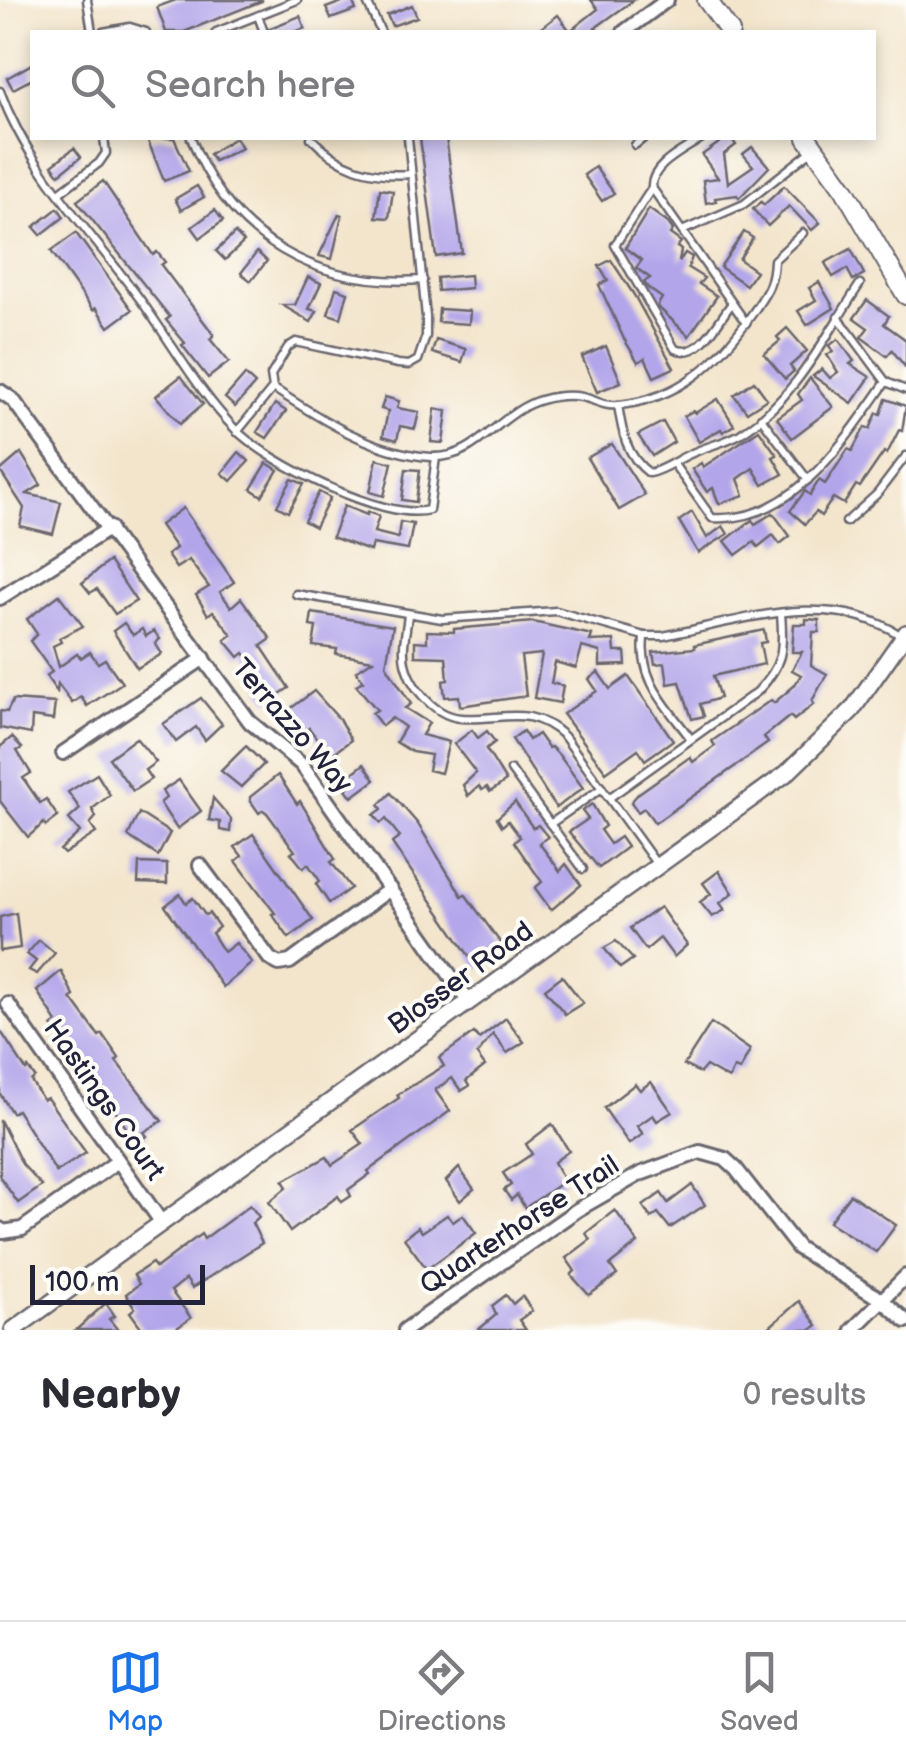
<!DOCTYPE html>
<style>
body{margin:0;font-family:"Balsamiq Sans",sans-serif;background:#f7f7f7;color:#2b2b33}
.scale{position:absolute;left:30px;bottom:25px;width:175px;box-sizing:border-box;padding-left:10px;border:5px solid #22223b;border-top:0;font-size:28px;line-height:35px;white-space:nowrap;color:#22223b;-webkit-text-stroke:8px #fdfcf7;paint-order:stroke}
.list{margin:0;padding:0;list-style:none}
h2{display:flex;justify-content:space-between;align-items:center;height:130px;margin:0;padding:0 40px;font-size:42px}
h2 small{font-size:32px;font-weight:400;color:#7c7c81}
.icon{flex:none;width:55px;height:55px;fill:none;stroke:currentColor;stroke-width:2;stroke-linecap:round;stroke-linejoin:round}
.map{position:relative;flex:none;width:906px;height:1330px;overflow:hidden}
.search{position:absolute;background:#fff;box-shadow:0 5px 15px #0003;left:30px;right:30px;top:30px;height:110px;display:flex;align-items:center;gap:25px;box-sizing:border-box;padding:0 35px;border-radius:0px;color:#7c7c81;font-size:38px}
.sheet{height:290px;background:#fff}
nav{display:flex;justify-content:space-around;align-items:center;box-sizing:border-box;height:140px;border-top:2px solid #e1e1e2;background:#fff;font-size:28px;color:#7c7c81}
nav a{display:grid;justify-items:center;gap:5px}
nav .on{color:#1a73e8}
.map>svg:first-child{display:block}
.building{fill:#b2a5ea}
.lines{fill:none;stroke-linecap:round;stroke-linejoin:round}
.service-casing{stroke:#6b666e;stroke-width:11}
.minor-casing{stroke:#6b666e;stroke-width:18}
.tertiary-casing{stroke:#6b666e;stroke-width:20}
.secondary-casing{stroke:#6b666e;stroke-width:22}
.service{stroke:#fff;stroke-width:6}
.minor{stroke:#fff;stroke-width:12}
.tertiary{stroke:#fff;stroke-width:15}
.secondary{stroke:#fff;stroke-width:18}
.labels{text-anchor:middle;stroke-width:8;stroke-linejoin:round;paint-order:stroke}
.street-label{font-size:28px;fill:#22223b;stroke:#fdfcf7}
</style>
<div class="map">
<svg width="906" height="1330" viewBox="0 0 906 1330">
<rect width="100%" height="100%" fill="#fdfcf7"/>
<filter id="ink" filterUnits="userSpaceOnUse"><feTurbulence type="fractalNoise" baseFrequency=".01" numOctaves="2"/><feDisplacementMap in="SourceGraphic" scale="20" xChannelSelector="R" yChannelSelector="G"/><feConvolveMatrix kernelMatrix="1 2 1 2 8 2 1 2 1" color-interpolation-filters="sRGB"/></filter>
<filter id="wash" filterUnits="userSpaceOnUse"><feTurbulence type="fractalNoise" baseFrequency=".0048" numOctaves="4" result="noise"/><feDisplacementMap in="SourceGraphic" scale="40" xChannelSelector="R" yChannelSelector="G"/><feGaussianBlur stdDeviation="2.25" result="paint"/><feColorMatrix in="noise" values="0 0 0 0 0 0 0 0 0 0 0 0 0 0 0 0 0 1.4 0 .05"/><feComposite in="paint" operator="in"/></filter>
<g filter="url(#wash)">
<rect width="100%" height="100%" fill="#f3e5cc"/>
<g id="blocks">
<g class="building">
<polygon points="176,0 262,0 262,1 184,32 166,32 157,7"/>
<polygon points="347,0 352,0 356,10 331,19 326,8"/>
<polygon points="591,0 634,0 595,28 599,32 536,32 558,15 570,31 598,9"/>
<polygon points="412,5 417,17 392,26 387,15"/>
<polygon points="300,16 305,28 295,32 271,32 270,28"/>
<polygon points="32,64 32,79 13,89 7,78"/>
<polygon points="158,138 174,138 189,171 164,181 148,141"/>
<polygon points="235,138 242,148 214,161 209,154"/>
<polygon points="420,138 446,138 462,253 436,257"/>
<polygon points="726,138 731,138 736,145 724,154 728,183 753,166 743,154 752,147 769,167 739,198 737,195 715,198 716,201 706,203 703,180 718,178 702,155"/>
<polygon points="74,148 81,157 59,174 52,165"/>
<polygon points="595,167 614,193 602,201 584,175"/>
<polygon points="103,181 153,255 157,252 165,262 161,265 214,335 210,339 229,362 208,378 182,345 185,343 166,320 170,317 77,201"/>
<polygon points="197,186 204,197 181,210 175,199"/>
<polygon points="784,186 820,223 812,230 789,206 768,226 753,209 761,202 764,205"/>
<polygon points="380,189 393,191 389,218 376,217"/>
<polygon points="58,208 64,217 41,235 34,227"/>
<polygon points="649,209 668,223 673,230 670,234 681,242 677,247 681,250 679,262 685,253 692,257 688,268 704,278 699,284 717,296 689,336 659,308 658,305 662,298 648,288 644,282 650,278 636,268 642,260 625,248"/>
<polygon points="215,210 223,221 200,238 192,227"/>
<polygon points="339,214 342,215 332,259 319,256"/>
<polygon points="744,232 753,238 739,259 756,271 746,285 720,267"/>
<polygon points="76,233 132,310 109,327 96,308 93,310 51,251"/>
<polygon points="235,233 244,242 225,260 216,251"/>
<polygon points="851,249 864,274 853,280 847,269 833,277 825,263"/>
<polygon points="257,252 267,261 251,281 241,273"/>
<polygon points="611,260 634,295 674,368 654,377 645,358 638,362 624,339 599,285 608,281 599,266"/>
<polygon points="470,275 471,288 438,291 437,278"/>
<polygon points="308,277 321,283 309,309 317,311 311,322 282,305 295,305"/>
<polygon points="819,282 834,308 807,325 798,311 816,300 809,288"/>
<polygon points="336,288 348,292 341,318 328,314"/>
<polygon points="867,300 889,316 884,324 906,340 906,368 892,350 887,356 861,337 868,328 854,318"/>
<polygon points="439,309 470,311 469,324 438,322"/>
<polygon points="787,328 807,351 790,366 794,371 785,379 764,354 780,341 777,337"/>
<polygon points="838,339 854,361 850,364 870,377 852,403 813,376 822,369 830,378 838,372 827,355 833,351 829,346"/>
<polygon points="436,340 466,349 462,362 432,353"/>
<polygon points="606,346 621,382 597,392 582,357"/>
<polygon points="245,375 255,384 235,407 225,398"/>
<polygon points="181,376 203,404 180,424 156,396"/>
<polygon points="810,378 833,407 792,438 777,418 802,400 798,394"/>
<polygon points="754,381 767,399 747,412 734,395"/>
<polygon points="385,397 399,401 397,408 419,412 415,429 400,426 397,440 383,436 388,411 381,409"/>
<polygon points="718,399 734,425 723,432 721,429 699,442 684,416 693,411 695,413"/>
<polygon points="886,399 906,406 902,431 899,430 887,454 884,452 860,487 856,485 844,504 833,498 821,516 816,512 805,524 790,511 805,491 810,495 819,480 825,484 848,449 852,451 865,427 870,429 877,413 881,414"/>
<polygon points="275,404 286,411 267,438 257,432"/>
<polygon points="435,409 447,411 443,443 431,442"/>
<polygon points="663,422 674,442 652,456 638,435"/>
<polygon points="759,430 777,455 773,457 783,474 763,485 753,468 738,479 744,495 719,504 713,488 707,492 692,469 701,463 703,467"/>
<polygon points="612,444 645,495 619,510 587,458"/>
<polygon points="239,452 249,461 231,481 222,473"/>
<polygon points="21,453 41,485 27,494 61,502 53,534 20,526 24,508 0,471"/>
<polygon points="377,459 392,463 384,496 370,492"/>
<polygon points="267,463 278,470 262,496 251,489"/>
<polygon points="406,469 420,470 416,502 402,500"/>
<polygon points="292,479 304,484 288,512 277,506"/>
<polygon points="319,492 330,498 315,527 304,521"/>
<polygon points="344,506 367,515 367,512 379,516 374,532 398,538 400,522 413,524 408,550 372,544 370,551 332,537"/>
<polygon points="183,508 234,582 220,592 231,607 241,598 271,639 261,646 289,688 269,701 260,688 266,684 244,653 239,657 225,640 232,635 213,611 208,615 196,595 209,587 189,560 176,568 167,555 176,548 160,525"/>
<polygon points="692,512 707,538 723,526 728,534 698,553 679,521"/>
<polygon points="773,513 790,536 780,544 773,535 758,547 754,542 736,555 725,541 752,520 755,524"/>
<polygon points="109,561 136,601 115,614 97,589 90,593 82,583"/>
<polygon points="59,595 83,626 59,638 61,642 53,646 59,667 77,654 81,658 90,652 98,663 105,659 122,683 87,706 81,697 72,703 58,684 57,692 46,676 52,672 30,641 37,634 27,619"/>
<polygon points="312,613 393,626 386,665 411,704 405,708 429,723 422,735 449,742 441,773 428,770 431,755 412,752 396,742 405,727 392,718 382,726 372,713 377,710 356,685 363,681 356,671 373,660 336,654 337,649 313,646 316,627 310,626"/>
<polygon points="806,619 819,620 819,632 813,632 811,665 827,674 812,701 814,704 794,720 790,716 764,737 768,743 655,823 644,808 638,812 631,802 639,793 690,757 693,762 715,746 712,741 771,700 774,703 794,686 801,675 792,670 802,652 792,652 794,624 806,624"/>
<polygon points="533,622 592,635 590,641 614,640 615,652 625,652 626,665 600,666 600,652 582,647 576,668 555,662 551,683 563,686 560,703 534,698 542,654 521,656 526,696 460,706 459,696 445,697 443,681 448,680 446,657 415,656 415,641 427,642 427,631 454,632 454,629"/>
<polygon points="124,623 133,635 142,629 146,636 154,631 160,639 155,643 162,654 137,668 113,631"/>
<polygon points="764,630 766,642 760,643 764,664 713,676 720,698 700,704 704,716 692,719 680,682 668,684 665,663 655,664 653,652 695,648 694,645"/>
<polygon points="598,672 610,689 628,676 673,740 645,760 638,749 606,772 563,714 597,691 589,679"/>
<polygon points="314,691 339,719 351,740 334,753 324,742 321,744 309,728 305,732 290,709"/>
<polygon points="201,698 222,724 205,740 196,727 176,742 163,724"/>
<polygon points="13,700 55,703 53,720 32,717 31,734 0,728 0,711 7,712"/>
<polygon points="472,730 478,738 487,731 495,742 486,749 506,781 490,792 487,787 482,790 479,786 468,796 463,785 476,773 454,744"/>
<polygon points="523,731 529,740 538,734 548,748 551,747 559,755 583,788 556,808 512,739"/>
<polygon points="12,737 22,748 17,751 31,773 23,778 40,803 46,799 58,817 46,826 44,823 28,837 0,801 0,747"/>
<polygon points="136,738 156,762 145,770 151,779 133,791 109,758"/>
<polygon points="246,746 264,764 241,787 221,771"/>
<polygon points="364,764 375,780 352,797 346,789 355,781 350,775"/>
<polygon points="97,774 110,795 92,809 96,817 90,824 96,833 64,854 60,850 80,832 69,819 80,809 68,792"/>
<polygon points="278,775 297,804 300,801 335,859 331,862 351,888 329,903 316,884 320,881 308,864 303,868 291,853 295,851 267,813 263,810 259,813 250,800 250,797"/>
<polygon points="179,780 201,811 177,829 160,803 166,798 162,791"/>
<polygon points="391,793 418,824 462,896 465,894 505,949 478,969 392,843 400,837 386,819 381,823 374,815 382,809 379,805"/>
<polygon points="213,798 231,819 230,832 220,830 220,822 209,820"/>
<polygon points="515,802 533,828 538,825 548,837 539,843 560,871 566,864 581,885 551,910 535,888 542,882 514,842 520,837 508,821 502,826 497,818"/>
<polygon points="592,804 605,826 600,830 610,844 620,837 627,847 599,868 569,832 588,819 582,811"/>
<polygon points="139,813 170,833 158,856 128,836"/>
<polygon points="253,834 313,920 289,938 272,914 275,913 236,861 242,856 235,847"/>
<polygon points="139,863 167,864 167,884 138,883"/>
<polygon points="719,871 733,893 720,903 725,910 712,917 700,902 711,894 703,883"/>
<polygon points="180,894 186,903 193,898 205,915 209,913 219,927 212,933 224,952 236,943 252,963 223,987 165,906"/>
<polygon points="660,907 687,945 674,957 660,938 646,950 630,928"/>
<polygon points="16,913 20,948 0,951 0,917"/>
<polygon points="39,940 55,953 37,974 29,970 36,961 27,954"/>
<polygon points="616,941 633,959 620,968 604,948"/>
<polygon points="61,971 74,996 71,998 99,1036 102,1034 119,1058 116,1061 162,1121 144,1132 147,1136 137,1144 98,1085 52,1026 57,1022 37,991"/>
<polygon points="562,976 583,1003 565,1014 545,989"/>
<polygon points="506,1018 524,1042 507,1053 493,1034 477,1055 485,1066 466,1081 469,1086 461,1091 452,1078 435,1090 450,1111 368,1171 370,1174 348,1190 351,1196 342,1202 338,1196 290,1232 269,1202 287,1187 283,1181 327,1157 332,1165 363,1144 352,1130 399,1098 397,1095 444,1066 439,1058 474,1033 479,1039"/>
<polygon points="711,1023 750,1050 740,1070 734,1068 729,1079 706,1066 700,1073 684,1065"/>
<polygon points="0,1030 26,1070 28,1068 35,1077 31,1081 43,1100 47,1098 86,1153 56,1172 17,1110 12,1113 0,1094"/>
<polygon points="651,1082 672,1112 657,1121 653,1115 637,1126 643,1134 629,1144 604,1108 635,1084 640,1090"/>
<polygon points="0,1120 22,1164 42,1186 18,1203 0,1177"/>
<polygon points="552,1124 569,1151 554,1162 564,1181 525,1208 517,1195 511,1200 504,1190 511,1185 503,1173 532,1154 526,1144"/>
<polygon points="459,1168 474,1189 460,1201 446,1181"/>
<polygon points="692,1185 705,1205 670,1228 658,1213 651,1218 643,1206 661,1193 668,1203"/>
<polygon points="850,1194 896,1225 876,1252 829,1222"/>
<polygon points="250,1205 259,1217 252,1223 262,1243 192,1288 186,1279 171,1291 191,1318 174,1330 143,1330 130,1312 135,1308 126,1294 139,1284 134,1275 152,1263 156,1268 201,1234 204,1239"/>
<polygon points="615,1210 638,1243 610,1265 617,1275 589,1295 571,1275 575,1271 566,1258 590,1240 586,1233"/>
<polygon points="447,1215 453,1222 463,1215 476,1233 427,1269 404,1238 418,1227 422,1232"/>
<polygon points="506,1295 513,1304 522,1296 532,1311 519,1320 526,1330 478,1330 496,1315 492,1306"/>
<polygon points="799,1301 817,1325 811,1330 766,1330"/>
<polygon points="106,1303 115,1316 109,1319 118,1330 76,1330"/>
</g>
</g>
</g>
<g filter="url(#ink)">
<use href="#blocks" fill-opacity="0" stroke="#6b666e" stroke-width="2.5"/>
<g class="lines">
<defs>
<g id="service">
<polyline points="87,0 92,32"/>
<polyline points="366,0 381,32"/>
<polyline points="258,16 264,32"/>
<polyline points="103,32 130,27 146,32"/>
<polyline points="216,32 297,0"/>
<path d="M0 91C31 176 99 239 149 312 177 352 201 394 235 429 267 462 385 522 429 510L436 457"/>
<path d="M191 138C231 240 316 287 423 280"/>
<path d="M311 138C340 168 369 177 411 174"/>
<path d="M702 138C685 150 650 165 652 188L615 245 675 349C700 360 718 321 732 303"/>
<polyline points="635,145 644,138"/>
<polyline points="652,188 746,323"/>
<polyline points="59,193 99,163 106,153 104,138"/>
<polyline points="682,231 744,204 814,149"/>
<polyline points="838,317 886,382 906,390"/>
<path d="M273 388C320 419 375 454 432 457 474 459 496 419 530 404 545 397 566 394 582 397 596 400 605 407 619 405 679 399 719 362 752 314 766 293 773 286 774 260L803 233"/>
<path d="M618 405C622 432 626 456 649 473 664 470 676 460 690 454 707 446 724 443 740 434 795 400 826 335 860 284"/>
<polyline points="761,418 808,480"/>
<polyline points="237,432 273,388 271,375 288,347 296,342 398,364 409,365 418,360 426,336 426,317 408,138"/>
<path d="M673 463 712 518C793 524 845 440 886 382"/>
<polyline points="846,522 877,494 906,456"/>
<path d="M296 594 442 619 556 611 644 636H663C741 621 829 588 900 635"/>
<path d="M408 614C407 627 403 641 404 653 404 681 433 716 461 718 503 721 528 703 564 736L658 866"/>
<path d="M644 636C639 681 666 705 691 739"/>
<polyline points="511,770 583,869"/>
<path d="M609 798 757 692C783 665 784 650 781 613"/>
<polyline points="550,824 602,788"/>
</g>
<g id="minor">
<polyline points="624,32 667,0"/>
<polyline points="0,391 13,400 250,722 302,765 469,1002"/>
<polyline points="0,598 110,528"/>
<polyline points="63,753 204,658"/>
<polyline points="200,865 270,959 279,964 290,962 390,889"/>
<polyline points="8,1004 162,1223"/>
<polyline points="0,1229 3,1232 22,1229 118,1161"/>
<polyline points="405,1330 577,1210 640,1174 700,1152 725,1159 736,1169 798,1248 882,1300 906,1321"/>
<polyline points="852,1330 906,1276"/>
</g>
<polyline id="tertiary" points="13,1330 787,773 852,710 906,633"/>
<g id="secondary">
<polyline points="707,0 730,32"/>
<polyline points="807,138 844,189 906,295"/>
</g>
</defs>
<use href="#service" class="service-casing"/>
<use href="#minor" class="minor-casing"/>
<use href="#tertiary" class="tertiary-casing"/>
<use href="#secondary" class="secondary-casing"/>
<use href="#service" class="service"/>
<use href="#minor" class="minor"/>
<use href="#tertiary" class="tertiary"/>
<use href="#secondary" class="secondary"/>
</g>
</g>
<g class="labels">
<g class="street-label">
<text transform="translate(293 725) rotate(49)" y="10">Terrazzo Way</text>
<text transform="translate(460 977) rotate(-36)" y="10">Blosser Road</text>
<text transform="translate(105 1099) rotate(55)" y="10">Hastings Court</text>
<text transform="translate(519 1224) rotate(-33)" y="10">Quarterhorse Trail</text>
</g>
</g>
</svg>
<div class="scale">100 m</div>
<div class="search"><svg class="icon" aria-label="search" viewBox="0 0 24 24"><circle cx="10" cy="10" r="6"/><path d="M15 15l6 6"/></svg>Search here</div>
</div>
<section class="sheet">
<h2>Nearby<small>0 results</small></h2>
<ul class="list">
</ul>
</section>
<nav>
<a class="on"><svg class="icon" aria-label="map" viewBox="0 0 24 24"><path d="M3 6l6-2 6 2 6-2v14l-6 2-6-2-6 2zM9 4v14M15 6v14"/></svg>Map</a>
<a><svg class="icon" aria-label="directions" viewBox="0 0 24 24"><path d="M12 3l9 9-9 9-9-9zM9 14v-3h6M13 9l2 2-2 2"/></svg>Directions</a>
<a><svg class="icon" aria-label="saved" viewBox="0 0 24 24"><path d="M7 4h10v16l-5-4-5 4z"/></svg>Saved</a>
</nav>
